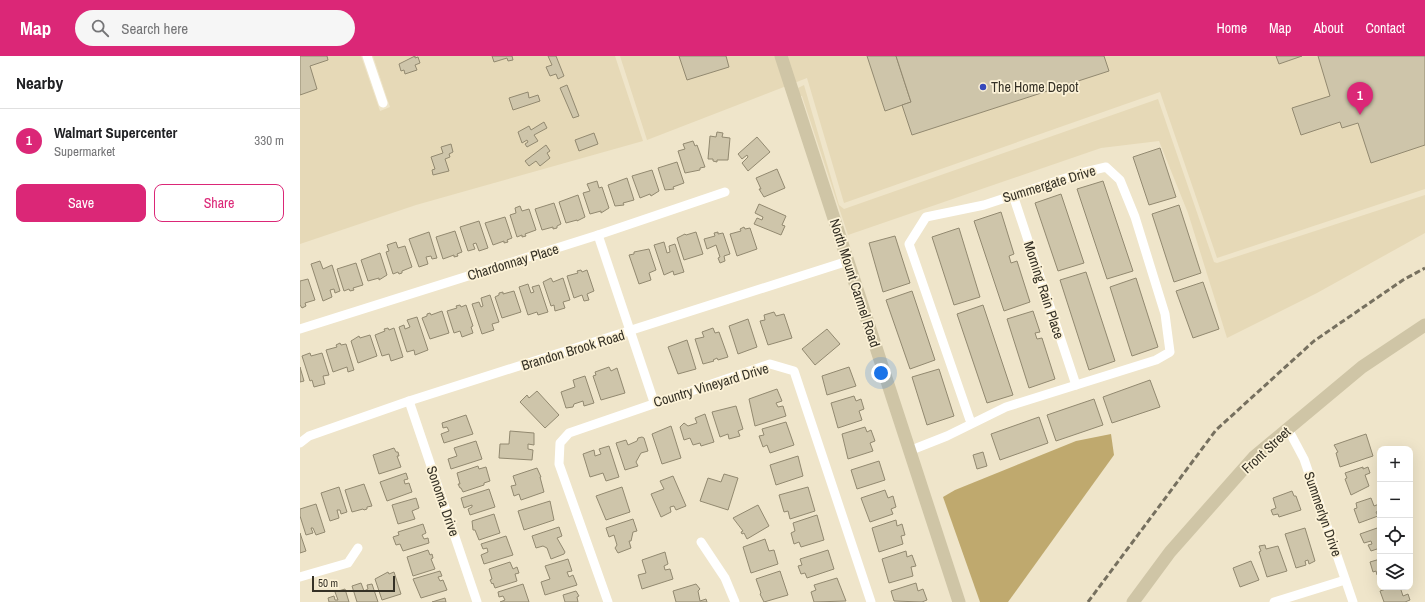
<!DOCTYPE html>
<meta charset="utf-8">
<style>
body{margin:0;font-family:"Archivo Narrow",sans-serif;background:#f6f6f6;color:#202124}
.controls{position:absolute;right:12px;bottom:12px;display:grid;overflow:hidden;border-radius:8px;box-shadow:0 4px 16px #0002}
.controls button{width:36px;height:36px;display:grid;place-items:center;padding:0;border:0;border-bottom:1px solid #e0e0e0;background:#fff;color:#202124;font:20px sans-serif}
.scale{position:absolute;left:12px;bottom:10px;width:83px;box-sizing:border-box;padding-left:4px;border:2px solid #353126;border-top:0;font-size:11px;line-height:14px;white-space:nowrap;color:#353126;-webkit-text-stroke:3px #fcf2d7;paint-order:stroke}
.you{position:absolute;left:581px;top:317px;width:14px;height:14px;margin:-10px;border:3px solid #fff;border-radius:50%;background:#1a73e8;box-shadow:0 0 0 6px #1a73e833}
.badge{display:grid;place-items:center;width:26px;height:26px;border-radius:50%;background:#db2777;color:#fff;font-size:13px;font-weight:700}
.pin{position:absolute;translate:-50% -33px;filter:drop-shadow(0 1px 2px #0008)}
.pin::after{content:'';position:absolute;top:21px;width:14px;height:12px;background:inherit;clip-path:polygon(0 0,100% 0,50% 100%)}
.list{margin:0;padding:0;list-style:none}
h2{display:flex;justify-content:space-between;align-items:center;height:52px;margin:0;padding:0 16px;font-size:17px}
h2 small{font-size:13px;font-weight:400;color:#757577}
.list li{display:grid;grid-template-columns:26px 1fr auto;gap:12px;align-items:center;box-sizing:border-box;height:64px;padding:0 16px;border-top:1px solid #e0e0e0}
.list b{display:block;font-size:15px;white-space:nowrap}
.list p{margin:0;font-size:13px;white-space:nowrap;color:#757577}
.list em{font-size:13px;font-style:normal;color:#757577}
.actions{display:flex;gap:8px;padding:12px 16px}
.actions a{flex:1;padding:9px 0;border:1px solid #db2777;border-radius:8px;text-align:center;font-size:14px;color:#db2777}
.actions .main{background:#db2777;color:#fff}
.icon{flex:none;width:22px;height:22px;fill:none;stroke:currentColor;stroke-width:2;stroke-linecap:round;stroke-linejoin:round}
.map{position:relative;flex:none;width:1125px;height:546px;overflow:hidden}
header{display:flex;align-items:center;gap:24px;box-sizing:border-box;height:56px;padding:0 20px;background:#db2777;color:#fff}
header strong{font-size:19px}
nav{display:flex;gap:22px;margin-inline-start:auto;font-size:14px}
.search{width:280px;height:36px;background:#f6f6f6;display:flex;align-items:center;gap:10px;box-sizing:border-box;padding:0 14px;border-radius:22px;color:#757577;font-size:15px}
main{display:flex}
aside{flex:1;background:#fff}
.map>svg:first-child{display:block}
.built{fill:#e6d9b7}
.water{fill:#bfa96e}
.building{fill:#cec5aa;stroke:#928970}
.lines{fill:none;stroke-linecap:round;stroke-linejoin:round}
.street{stroke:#fff;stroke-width:9}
.secondary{stroke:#cfc5a6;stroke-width:13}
.rail{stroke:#76705f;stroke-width:3;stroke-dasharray:6 3;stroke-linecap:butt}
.poi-dot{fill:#3649bb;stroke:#fcf2d7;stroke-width:1.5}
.labels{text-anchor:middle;stroke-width:3.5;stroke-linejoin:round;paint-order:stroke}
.poi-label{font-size:14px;fill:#353126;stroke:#fcf2d7;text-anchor:start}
.street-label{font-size:14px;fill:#353126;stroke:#fcf2d7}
</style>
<header>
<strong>Map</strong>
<div class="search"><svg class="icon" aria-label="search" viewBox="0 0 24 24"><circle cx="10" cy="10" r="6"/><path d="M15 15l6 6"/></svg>Search here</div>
<nav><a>Home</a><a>Map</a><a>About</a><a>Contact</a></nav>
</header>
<main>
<aside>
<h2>Nearby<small></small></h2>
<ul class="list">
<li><span class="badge">1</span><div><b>Walmart Supercenter</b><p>Supermarket</p></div><em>330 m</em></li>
</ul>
<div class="actions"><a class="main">Save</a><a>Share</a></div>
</aside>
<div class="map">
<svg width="1125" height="546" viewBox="0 0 1125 546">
<rect width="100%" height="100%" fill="#efe5ca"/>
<g class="built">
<polygon points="0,0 61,0 80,55 90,51 73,0 315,0 343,85 116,149 0,188"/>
<polygon points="320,0 1125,0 1125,133 917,202 860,36 544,147 507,22 347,84"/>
<polygon points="504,29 539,149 544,153 858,43 914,206 917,207 1125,139 1125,177 1017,237 927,282 888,157 859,85 801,92 548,179 502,40 500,40 498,32"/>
</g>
<polygon class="water" points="811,378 814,399 708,546 680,546 643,441 655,434 776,385"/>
<g class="building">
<polygon points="0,0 27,0 28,4 10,10 17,33 0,39"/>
<polygon points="115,0 115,2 118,1 120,7 115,9 117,14 105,18 104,14 101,15 99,8"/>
<polygon points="192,0 212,0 213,4 208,5 207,2 194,6"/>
<polygon points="248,0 256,0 264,20 258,23 256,18 250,20 246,11 252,9"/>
<polygon points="379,0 426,0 429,11 387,24"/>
<polygon points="567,0 596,0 611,46 585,55"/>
<polygon points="596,0 804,0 809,15 612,79 602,49 611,46"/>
<polygon points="976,0 1002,0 979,8"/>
<polygon points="1018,0 1125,0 1125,89 1071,107 1058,67 1042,72 1040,66 1001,79 992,52 1030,40"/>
<polygon points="267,29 279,60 273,62 260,32"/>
<polygon points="228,36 229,42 238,39 240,45 213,54 209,42"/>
<polygon points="244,66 247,72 234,79 238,85 227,91 225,88 228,86 227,84 222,87 218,76 229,70 231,74"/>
<polygon points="417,76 423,77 422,81 430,82 428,104 417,104 417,106 413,105 413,103 408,103 410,80 416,81"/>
<polygon points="294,77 298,88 279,95 275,84"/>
<polygon points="457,81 470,96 448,115 442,107 448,101 447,99 442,103 438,98"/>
<polygon points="393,85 395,90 397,89 405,111 400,112 400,114 385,117 378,95 385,93 383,88"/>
<polygon points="151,88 153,96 149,98 150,101 145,103 149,115 133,119 132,114 135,113 131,101 143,97 141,91"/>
<polygon points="246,89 250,95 247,97 250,102 240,110 236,105 229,110 225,105"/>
<polygon points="860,92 876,141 849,149 833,101"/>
<polygon points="377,106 384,127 373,131 374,133 365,134 358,112"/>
<polygon points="477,113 485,132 464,141 459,133 461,133 456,122"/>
<polygon points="352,114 359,135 351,140 350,138 340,142 332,120"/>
<polygon points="327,122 334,144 323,147 324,149 315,150 308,129"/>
<polygon points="297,125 299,132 302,131 309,152 301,157 301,155 290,158 283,137 290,135 287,128"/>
<polygon points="803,125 833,215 807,223 777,133"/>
<polygon points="761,138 784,207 758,215 735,147"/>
<polygon points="278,139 285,161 277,165 277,164 266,167 259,146"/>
<polygon points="254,147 261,168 257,170 257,172 253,173 253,171 242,174 235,153"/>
<polygon points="459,148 486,160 482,169 485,170 481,179 454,168 457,162 462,164 463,161 455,157"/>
<polygon points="879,149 901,217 874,226 852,158"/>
<polygon points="220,150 222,155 229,153 236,174 225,178 226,180 222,181 222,179 217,181 210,159 216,157 215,152"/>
<polygon points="701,156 714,198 709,200 711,207 717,205 730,246 704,255 674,165"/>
<polygon points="205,161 212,182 207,184 208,186 204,187 204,185 193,189 185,167"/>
<polygon points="179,165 188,192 179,195 176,187 173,188 175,193 168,195 160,171"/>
<polygon points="444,171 445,173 450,172 457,193 437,200 430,178 441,175 440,173"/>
<polygon points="659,172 680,241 654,249 632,181"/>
<polygon points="155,175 162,196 157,198 158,200 154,201 154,199 143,203 136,181"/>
<polygon points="129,176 137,202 132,203 131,200 126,201 128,208 119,211 109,183"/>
<polygon points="396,176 403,198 384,204 377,182 385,178 386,179"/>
<polygon points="418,176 418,178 423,177 430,198 424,200 425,205 420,207 418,202 420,201 416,189 407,193 404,183 415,180 414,177"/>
<polygon points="595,180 610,227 583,236 569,187"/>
<polygon points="96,186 98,192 105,190 112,211 102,215 102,217 99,218 98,216 93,218 86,196 89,195 87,189"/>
<polygon points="364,186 367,197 370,196 369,190 375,188 384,216 374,219 373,215 364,219 354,189"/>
<polygon points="349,193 356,214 349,217 351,224 339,228 329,199 334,198 334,196"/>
<polygon points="80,197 87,219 79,224 79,222 68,225 61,204"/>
<polygon points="20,205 23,213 32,209 40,235 35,237 34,233 30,234 32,241 23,245 11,208"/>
<polygon points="56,207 63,229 53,232 54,234 50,235 49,233 44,235 37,213"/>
<polygon points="281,214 282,216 287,214 294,235 287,238 289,244 284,245 282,239 274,242 267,220 278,217 277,215"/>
<polygon points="786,216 815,305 789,314 760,224"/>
<polygon points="251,222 253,226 263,222 270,244 263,246 265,252 255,255 254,249 251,250 243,226"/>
<polygon points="836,222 858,291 832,300 810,231"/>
<polygon points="8,223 15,244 5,247 6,250 2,252 0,249 0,225"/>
<polygon points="903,226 919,273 893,282 876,235"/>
<polygon points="228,228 231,237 234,236 232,231 239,229 248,256 238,259 237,256 228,259 219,231"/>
<polygon points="214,235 221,256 202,262 195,241 199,239 199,237 203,236 203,238"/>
<polygon points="612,235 635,304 610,313 586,244"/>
<polygon points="190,239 199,266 192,268 194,274 182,278 172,248 179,246 181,251 183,250 181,242"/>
<polygon points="160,249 161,251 166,249 173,270 171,271 173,277 162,281 160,275 154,277 147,255 157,252 156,250"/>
<polygon points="683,249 713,339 687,347 657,258"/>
<polygon points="142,255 149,277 130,283 122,262 127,260 127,258 130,257 131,259"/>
<polygon points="733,255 740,276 735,277 737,283 742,282 755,323 729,332 707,263"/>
<polygon points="474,256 476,260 484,258 492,282 468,289 460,265 465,264 464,259"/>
<polygon points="117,261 128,294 115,299 114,294 107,296 99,271 104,269 105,273 110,271 107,264"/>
<polygon points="448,263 457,291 438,298 429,270"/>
<polygon points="88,272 89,274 94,272 103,301 91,305 89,298 82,300 75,279 85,275 84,273"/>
<polygon points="413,272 415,277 419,276 428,301 418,304 417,302 413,304 414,305 403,308 395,283 404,281 402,276"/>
<polygon points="527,273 540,288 515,309 502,293"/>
<polygon points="70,279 77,300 58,307 51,285 59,280 60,282"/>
<polygon points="387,284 396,313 378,318 368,291"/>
<polygon points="40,287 41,289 46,288 54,314 48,316 47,311 33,316 26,294 37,291 36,289"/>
<polygon points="10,297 11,300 22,297 29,319 23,320 25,328 14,331 12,324 10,325 2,300"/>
<polygon points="0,311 4,325 0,326"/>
<polygon points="309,311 311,315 317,312 325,337 301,344 293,320 296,319 295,316"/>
<polygon points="549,311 556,330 527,339 522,320"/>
<polygon points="639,313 654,360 627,369 612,321"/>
<polygon points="285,320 294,347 284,350 283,345 274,348 273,351 266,352 261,336 275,331 273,324"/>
<polygon points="850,324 860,351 812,367 803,341"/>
<polygon points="477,333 482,345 476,347 478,351 483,350 486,360 455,370 449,343"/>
<polygon points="237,335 259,359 245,372 220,346 227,339 229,342"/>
<polygon points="554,340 556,345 561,343 564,353 559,355 562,364 538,372 531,347"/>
<polygon points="794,343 803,369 756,385 747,359"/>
<polygon points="436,350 443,373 438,375 440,380 429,383 428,378 420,381 412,356"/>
<polygon points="405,358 414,386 401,390 400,387 393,389 390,382 384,384 380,371 384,367 388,370 397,367 395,362"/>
<polygon points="166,359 173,378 144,387 141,378 149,375 147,371 143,372 142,367"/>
<polygon points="739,361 748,387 700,404 691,378"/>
<polygon points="486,366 494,389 470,397 467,389 463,391 459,380 464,379 462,373"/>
<polygon points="371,370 381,402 362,408 352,378"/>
<polygon points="565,371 567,376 571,374 575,385 570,387 573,395 548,403 542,378"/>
<polygon points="210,375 234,377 234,389 228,388 228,393 233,394 232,404 199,402 200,388 209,388"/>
<polygon points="1066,378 1073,400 1040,411 1036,397 1038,396 1034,389"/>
<polygon points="342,381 344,382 348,395 341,397 336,406 338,410 325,414 316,387 326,384 328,389 337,385 338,382"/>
<polygon points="176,385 182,403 151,413 148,403 157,400 154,392"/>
<polygon points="309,390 319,421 306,425 303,417 290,421 283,398 294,394 295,400 301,398 299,393"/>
<polygon points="94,392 96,396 98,396 99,400 97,400 101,411 79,418 73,399"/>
<polygon points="683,396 687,410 677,413 673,399"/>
<polygon points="498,400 503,420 476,429 470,409"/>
<polygon points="579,405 585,424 557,433 551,414"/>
<polygon points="178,410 179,413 186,411 190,425 184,427 184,429 163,436 161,432 160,432 158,428 160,428 157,417"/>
<polygon points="1063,411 1063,413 1068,411 1070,417 1065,419 1069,430 1051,439 1045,423 1047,422 1045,417"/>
<polygon points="237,412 241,421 240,421 244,436 221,444 219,438 214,440 211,430 216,429 213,420"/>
<polygon points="106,417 108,423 104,424 105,428 109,427 112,436 87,445 80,426"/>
<polygon points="424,418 438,422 428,454 400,445 408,422 421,426"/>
<polygon points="373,420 386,450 376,454 374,450 370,451 371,456 361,461 351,438 364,433 360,425"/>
<polygon points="64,428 72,450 67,451 67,453 64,454 63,453 52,456 45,434"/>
<polygon points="39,431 47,456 41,458 40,454 37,454 39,462 30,465 21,437"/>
<polygon points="322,431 330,456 306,464 296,440"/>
<polygon points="508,431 515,455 490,463 488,455 484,456 479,439"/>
<polygon points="189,433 195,451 170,459 168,453 172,451 172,449 164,452 161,442"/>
<polygon points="585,434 588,442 593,440 596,451 591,453 593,458 570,466 561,442"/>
<polygon points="992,435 994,440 996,440 1001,454 979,461 978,458 973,459 971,454 976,452 973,442"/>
<polygon points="116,442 119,452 112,455 115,463 98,468 92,449"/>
<polygon points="1071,442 1074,450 1079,448 1080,452 1080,454 1076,456 1078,460 1059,467 1054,453 1057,452 1056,447"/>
<polygon points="250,445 254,464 224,474 218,455"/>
<polygon points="16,448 25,476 16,479 13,472 11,472 13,477 6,479 0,460 0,453"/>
<polygon points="458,449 469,470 447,483 444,477 442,478 441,476 443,475 433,462"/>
<polygon points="194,458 200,477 179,484 175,474 173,474 172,465"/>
<polygon points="517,459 524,484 501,491 499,486 494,488 491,477 495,475 493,467"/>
<polygon points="333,463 337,475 333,476 331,485 329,485 331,492 318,497 315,492 317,489 314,479 309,481 306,472"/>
<polygon points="596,464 597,470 602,468 605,479 601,480 603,488 579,496 572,472"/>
<polygon points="123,468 126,477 122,479 124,483 128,482 129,487 103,495 100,488 96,489 93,481 99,479 98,476"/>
<polygon points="259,471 262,480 257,482 265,496 264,498 251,503 247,492 243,490 236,492 232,480"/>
<polygon points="1080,471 1080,492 1071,495 1068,489 1072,488 1071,485 1064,487 1060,478"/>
<polygon points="1005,472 1015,505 1009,508 1008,504 1005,505 1006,509 996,512 985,478"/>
<polygon points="0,477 6,495 0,497"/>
<polygon points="206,480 213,499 184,508 181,499 188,496 187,492 183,493 181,488"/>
<polygon points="465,483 469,495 474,494 478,508 451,517 443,491"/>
<polygon points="965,489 966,493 978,490 987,515 967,521 959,496 961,495 959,490"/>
<polygon points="128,494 130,499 132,498 133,502 131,503 135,513 113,520 107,501"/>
<polygon points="528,494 534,513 507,522 505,517 501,518 498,510 502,509 500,503"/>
<polygon points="606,495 607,501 612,499 616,510 611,511 613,520 589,527 582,503"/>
<polygon points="365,496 368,508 364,510 365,514 370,513 373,523 342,533 338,519 346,517 342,504"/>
<polygon points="268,503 272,515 267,516 269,521 273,519 277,529 245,539 241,526 250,523 245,510"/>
<polygon points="1080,503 1080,520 1079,518 1077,519 1076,515 1073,516 1070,506"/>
<polygon points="951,505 959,524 940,531 933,512"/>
<polygon points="210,506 213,513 217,511 219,517 215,518 217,525 195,532 193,527 192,528 190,524 192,523 189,513"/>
<polygon points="140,515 142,520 138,521 140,525 143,524 147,534 121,542 113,523"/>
<polygon points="480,515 488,539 464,546 460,538 461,537 456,523"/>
<polygon points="88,516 89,518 94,516 101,538 82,544 75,523"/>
<polygon points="537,522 546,545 514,546 511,536 516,534 514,529"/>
<polygon points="61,527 64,535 68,533 67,529 72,528 78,546 57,546 52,530"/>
<polygon points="616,527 618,535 623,533 627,544 622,546 594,545 591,535"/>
<polygon points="223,528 229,546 200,546 205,544 203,540 199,541 198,536"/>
<polygon points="396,528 400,533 398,535 400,545 406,543 407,546 376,546 373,535"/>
<polygon points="1092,531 1100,531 1103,540 1108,538 1110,544 1105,546 1084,546 1080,535"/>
<polygon points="45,533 49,546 29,546 28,542 34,540 35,544 38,544 35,536"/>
<polygon points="276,535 279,540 277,541 278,546 265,546 263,539"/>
<polygon points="145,542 146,546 132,546"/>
</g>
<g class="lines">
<g class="street">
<polyline points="67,0 83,47"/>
<polyline points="713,139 776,329"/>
<polyline points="298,179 354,346"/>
<polyline points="0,273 298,179 425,136"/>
<polyline points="109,345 177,546"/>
<polyline points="988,373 1004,403 1053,546"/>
<polyline points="0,387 9,380 109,345 548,205"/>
<polyline points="609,395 647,380 706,351 856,304 870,296 865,258 835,161 820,124 806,111 781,117 684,149 626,161 609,188 671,367"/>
<polyline points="401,486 425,522 435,546"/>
<polyline points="0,521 48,507 58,492"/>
<polyline points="308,546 259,408 260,387 269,377 470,308 494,315 571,546"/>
<polyline points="974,546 1045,524"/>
</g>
<g class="secondary">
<polyline points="481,0 659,546"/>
<polyline points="833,546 870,496 954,401 1062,311 1125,269"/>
</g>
<polyline class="rail" points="788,546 916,374 1014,285 1103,224 1125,212"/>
</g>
<circle class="poi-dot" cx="683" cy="31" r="4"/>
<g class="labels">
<g class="poi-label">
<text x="691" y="36">The Home Depot</text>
</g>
<g class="street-label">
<text transform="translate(749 128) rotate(-17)" y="5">Summergate Drive</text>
<text transform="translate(213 206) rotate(-17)" y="5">Chardonnay Place</text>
<text transform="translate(555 227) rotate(72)" y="5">North Mount Carmel Road</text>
<text transform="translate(744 234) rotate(72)" y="5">Morning Rain Place</text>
<text transform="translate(273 294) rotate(-17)" y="5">Brandon Brook Road</text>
<text transform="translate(411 329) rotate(-17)" y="5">Country Vineyard Drive</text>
<text transform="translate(966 394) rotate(-43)" y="5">Front Street</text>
<text transform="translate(143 445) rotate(71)" y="5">Sonoma Drive</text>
<text transform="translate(1023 458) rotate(71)" y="5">Summerlyn Drive</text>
</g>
</g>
</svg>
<div class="controls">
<button>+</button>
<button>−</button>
<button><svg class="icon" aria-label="locate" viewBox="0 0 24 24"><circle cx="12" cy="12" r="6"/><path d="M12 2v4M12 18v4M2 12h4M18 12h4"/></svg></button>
<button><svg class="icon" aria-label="layers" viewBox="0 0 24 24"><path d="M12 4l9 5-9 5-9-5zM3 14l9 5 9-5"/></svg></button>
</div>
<div class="scale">50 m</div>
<div class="you"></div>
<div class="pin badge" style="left:1060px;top:59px">1</div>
</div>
</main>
